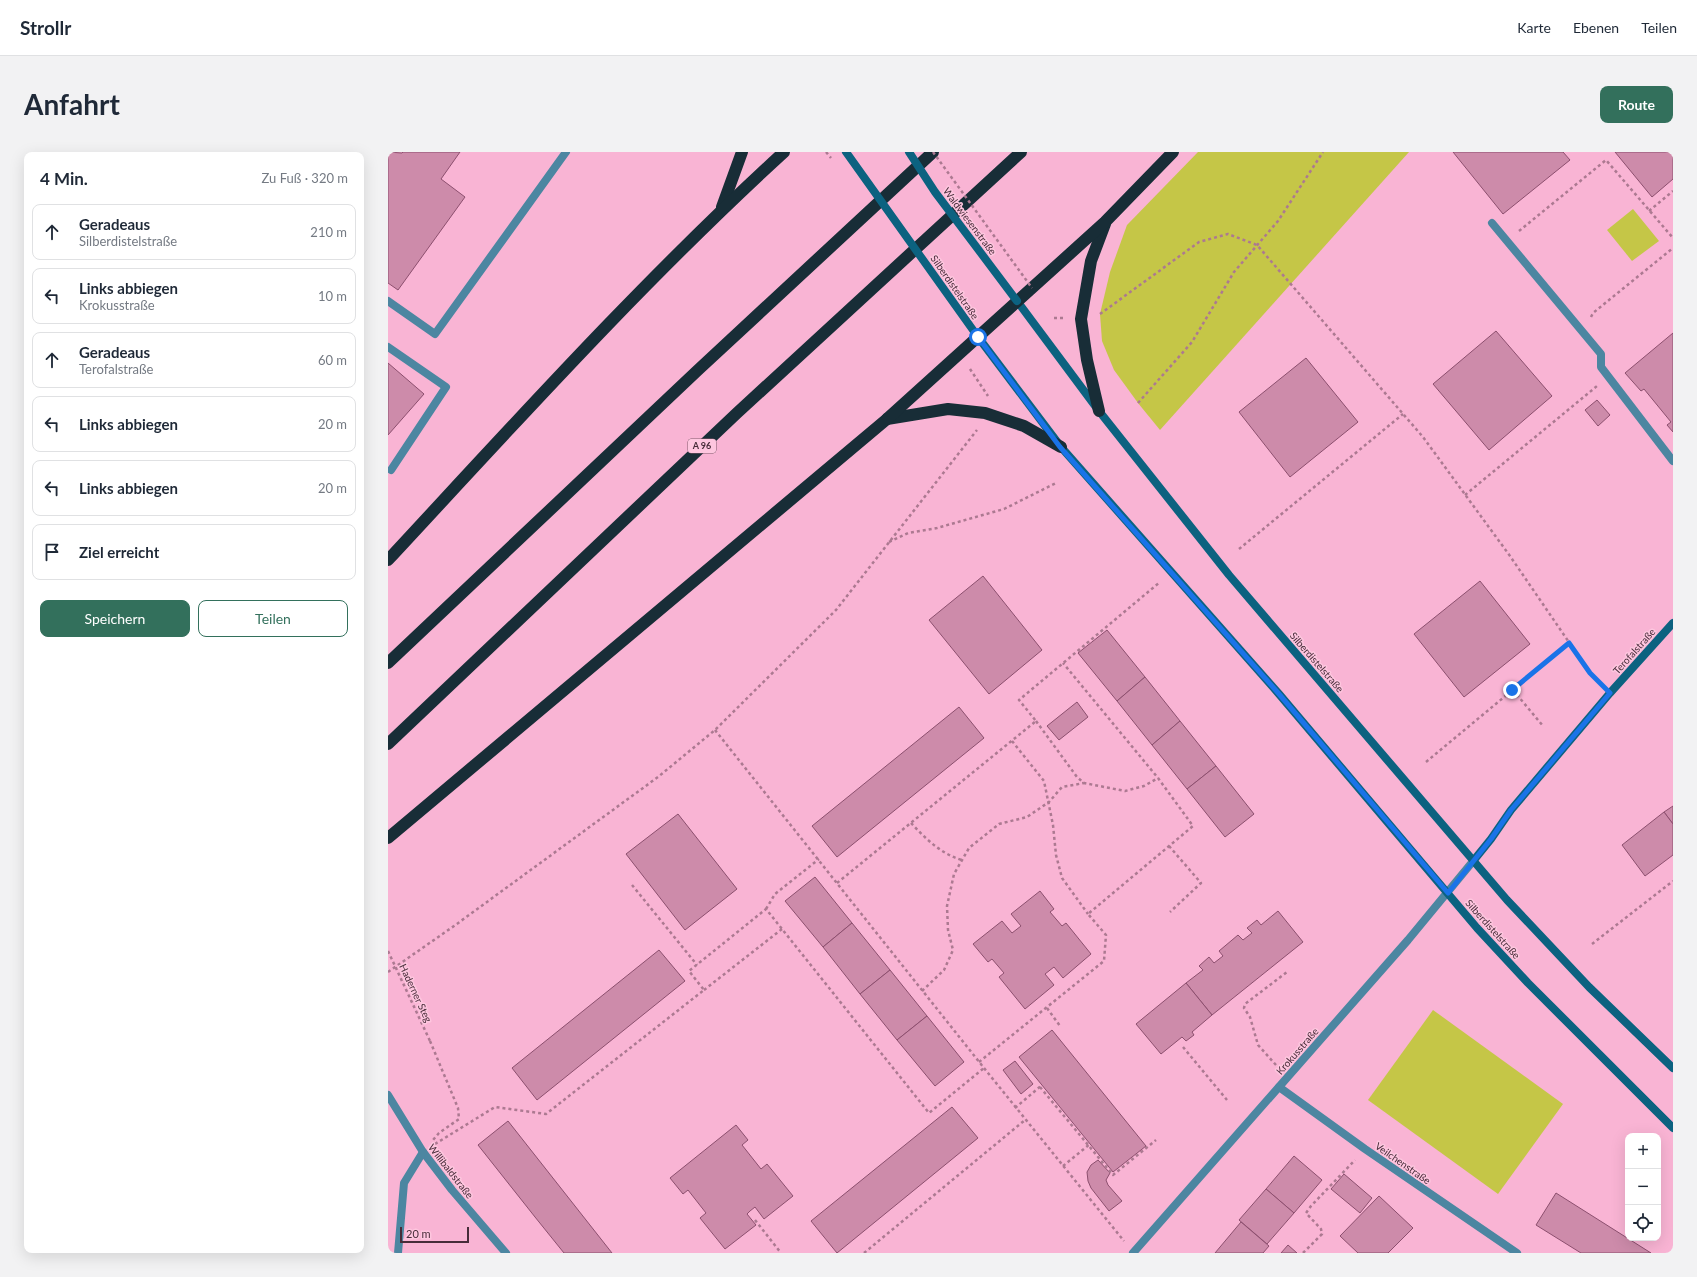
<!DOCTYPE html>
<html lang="de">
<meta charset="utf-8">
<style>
body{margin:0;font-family:Lato,sans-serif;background:#f2f2f3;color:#1f2937}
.controls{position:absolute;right:12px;bottom:12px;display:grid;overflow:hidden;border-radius:8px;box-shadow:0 4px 16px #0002}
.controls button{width:36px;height:36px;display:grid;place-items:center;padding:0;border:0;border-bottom:1px solid #e0e1e3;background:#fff;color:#1f2937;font:20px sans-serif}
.scale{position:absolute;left:12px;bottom:10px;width:69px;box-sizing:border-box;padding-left:4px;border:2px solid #472c39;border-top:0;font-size:11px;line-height:14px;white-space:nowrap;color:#472c39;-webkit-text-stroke:3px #fec6df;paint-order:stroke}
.stop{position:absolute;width:12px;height:12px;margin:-9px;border:3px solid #1a73e8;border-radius:50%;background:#fff}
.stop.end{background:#1a73e8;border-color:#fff;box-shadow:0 1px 4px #0008}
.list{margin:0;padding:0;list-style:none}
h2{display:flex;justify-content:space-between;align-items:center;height:52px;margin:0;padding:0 16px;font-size:17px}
h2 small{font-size:13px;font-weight:400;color:#747a83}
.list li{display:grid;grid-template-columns:26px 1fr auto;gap:12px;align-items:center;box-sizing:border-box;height:56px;margin:0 8px 8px;padding:0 8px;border:1px solid #e0e1e3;border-radius:8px}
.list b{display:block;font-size:15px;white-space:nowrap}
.list p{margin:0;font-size:13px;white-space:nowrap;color:#747a83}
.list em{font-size:13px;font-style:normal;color:#747a83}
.actions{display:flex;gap:8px;padding:12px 16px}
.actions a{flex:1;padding:9px 0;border:1px solid #33705c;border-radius:8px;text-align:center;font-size:14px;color:#33705c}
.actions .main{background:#33705c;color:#fff}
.icon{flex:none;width:22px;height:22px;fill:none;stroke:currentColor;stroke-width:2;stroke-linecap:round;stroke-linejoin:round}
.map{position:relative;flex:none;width:1285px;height:1101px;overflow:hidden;border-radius:8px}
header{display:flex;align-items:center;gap:24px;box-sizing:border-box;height:56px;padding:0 20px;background:#fff;border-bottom:1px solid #e0e1e3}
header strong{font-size:19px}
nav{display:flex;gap:22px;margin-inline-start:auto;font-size:14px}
.intro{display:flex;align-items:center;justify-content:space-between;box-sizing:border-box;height:96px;padding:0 24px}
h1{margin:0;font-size:28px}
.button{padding:10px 18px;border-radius:8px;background:#33705c;color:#fff;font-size:14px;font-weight:700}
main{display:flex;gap:24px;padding:0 24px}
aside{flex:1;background:#fff;border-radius:8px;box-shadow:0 4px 16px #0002}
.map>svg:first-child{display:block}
.green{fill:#c5c647}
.building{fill:#cd8baa;stroke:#8c4f6e}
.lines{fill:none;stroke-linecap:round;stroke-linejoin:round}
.path{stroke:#ac7991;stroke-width:2.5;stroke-dasharray:3 3;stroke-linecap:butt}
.lane{stroke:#4c86a1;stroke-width:8}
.street{stroke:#4c86a1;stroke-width:8}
.secondary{stroke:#0c6280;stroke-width:8}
.highway{stroke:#182d37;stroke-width:12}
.path-bridge{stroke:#ac7991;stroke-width:2.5;stroke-dasharray:3 3;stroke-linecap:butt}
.secondary-bridge{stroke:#0c6280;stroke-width:8}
.route{stroke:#1a73e8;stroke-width:5}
.labels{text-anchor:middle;stroke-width:3;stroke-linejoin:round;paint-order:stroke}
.shield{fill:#fec6df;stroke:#7e5a6b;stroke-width:1}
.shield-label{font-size:9px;font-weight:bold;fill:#472c39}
.street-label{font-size:10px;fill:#472c39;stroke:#fec6df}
</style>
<header>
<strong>Strollr</strong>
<nav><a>Karte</a><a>Ebenen</a><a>Teilen</a></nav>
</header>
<div class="intro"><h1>Anfahrt</h1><a class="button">Route</a></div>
<main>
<aside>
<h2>4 Min.<small>Zu Fuß · 320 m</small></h2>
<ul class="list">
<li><svg class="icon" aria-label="ahead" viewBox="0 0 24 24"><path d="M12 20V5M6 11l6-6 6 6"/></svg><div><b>Geradeaus</b><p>Silberdistelstraße</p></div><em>210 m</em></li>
<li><svg class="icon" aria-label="left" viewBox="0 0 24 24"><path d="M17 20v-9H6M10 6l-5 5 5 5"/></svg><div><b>Links abbiegen</b><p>Krokusstraße</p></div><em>10 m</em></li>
<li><svg class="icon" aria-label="ahead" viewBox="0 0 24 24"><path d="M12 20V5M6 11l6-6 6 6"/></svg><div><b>Geradeaus</b><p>Terofalstraße</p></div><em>60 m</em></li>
<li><svg class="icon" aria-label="left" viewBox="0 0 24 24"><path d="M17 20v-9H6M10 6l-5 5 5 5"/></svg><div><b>Links abbiegen</b></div><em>20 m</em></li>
<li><svg class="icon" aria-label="left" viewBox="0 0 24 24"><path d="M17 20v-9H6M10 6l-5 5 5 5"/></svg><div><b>Links abbiegen</b></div><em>20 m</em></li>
<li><svg class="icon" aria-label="arrive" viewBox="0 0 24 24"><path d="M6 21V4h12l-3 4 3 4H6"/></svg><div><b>Ziel erreicht</b></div></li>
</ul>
<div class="actions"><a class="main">Speichern</a><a>Teilen</a></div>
</aside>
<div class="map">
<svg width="1285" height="1101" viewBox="0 0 1285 1101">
<rect width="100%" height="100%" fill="#f9b4d4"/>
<g class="green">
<polygon points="810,0 1021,0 772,278 750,251 726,218 714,189 712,162 722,120 739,73"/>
<polygon points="1245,57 1271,89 1244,109 1219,78"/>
<polygon points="1045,858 1175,952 1110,1042 980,948"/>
</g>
<g class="building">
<polygon points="0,0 14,1 15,0 72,0 53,27 77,45 10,138 0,131"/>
<polygon points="1065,0 1175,0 1182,8 1115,62"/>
<polygon points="1227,0 1285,0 1285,27 1264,45"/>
<polygon points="1108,179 1164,244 1101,298 1045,232"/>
<polygon points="1285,181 1285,280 1279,273 1283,270 1256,237 1253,239 1237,221"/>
<polygon points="918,206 970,270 902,325 851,260"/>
<polygon points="0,211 36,242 0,283"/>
<polygon points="1209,248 1222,263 1210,274 1197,258"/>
<polygon points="595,424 654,498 601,542 541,468"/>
<polygon points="1092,429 1142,492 1076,545 1026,482"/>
<polygon points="719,478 757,525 729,549 690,501"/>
<polygon points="757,525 792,569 764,593 729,549"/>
<polygon points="689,550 700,565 671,588 659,574"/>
<polygon points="571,555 596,586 449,705 424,674"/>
<polygon points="792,569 828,614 799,637 764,593"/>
<polygon points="828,614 866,662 837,685 799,637"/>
<polygon points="1285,654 1285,672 1276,660"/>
<polygon points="1276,660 1285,672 1285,703 1257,724 1234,693"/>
<polygon points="290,662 349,737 297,778 238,702"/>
<polygon points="427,725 464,771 435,795 397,749"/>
<polygon points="652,739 666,757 662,760 674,774 678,771 703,802 675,826 666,815 657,822 666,833 637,857 611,825 616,821 604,807 600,810 585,792 614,769 624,781 633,774 623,762"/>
<polygon points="890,759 915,790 824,863 798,831 815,818 811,814 821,805 826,811 835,804 831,799 850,783 855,788 864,781 859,776 869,768 873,773"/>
<polygon points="464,771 502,818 472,842 435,795"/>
<polygon points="271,798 297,829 149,948 124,916"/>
<polygon points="502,818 539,864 509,888 472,842"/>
<polygon points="798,831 824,863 804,880 806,883 798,889 794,885 773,902 748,872"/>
<polygon points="539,864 576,910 547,934 509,888"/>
<polygon points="664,878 758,994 725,1020 631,905"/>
<polygon points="627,909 645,932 633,942 615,918"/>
<polygon points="564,955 590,986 449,1101 423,1069"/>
<polygon points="120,969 224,1101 176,1101 147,1065 90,993"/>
<polygon points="348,973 360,988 354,993 373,1017 379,1012 405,1044 376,1067 367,1055 362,1059 359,1062 368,1073 337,1097 312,1066 318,1061 300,1038 295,1042 282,1026"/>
<polygon points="906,1004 934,1028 906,1061 878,1037"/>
<polygon points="710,1008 722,1021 718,1028 720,1033 734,1049 721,1059 703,1036 700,1029 699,1020 703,1013"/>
<polygon points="956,1022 984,1046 972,1061 943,1037"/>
<polygon points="878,1037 906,1061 879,1092 851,1068"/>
<polygon points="1168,1041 1263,1101 1193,1101 1148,1073"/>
<polygon points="991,1044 1025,1076 1000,1101 970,1101 952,1084"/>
<polygon points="853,1070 881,1094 875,1101 827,1101"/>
<polygon points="900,1093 909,1101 893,1101"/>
</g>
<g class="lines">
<g class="path">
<polyline points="1261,59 1285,39"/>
<polyline points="1131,79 1218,8 1285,86"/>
<polyline points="712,162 811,90 840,82 869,93 1035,285 1122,404 1202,521 1211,530"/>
<polyline points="1203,165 1205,161 1285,96"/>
<polyline points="666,166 675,166"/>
<polyline points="582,217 600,244"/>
<polyline points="750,251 804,190 846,120 890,69 935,0"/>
<polyline points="1077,343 1209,234"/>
<polyline points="501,390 520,381 549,376 616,357 668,331"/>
<polyline points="851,397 1015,262"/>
<polyline points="1125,538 1155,574"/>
<polyline points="648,569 689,625 696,631 737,639 756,634 770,626"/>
<polyline points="327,578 596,916 736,1089"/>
<polyline points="624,589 656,629 665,673 668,703 674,726 700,762"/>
<polyline points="1038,610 1181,491"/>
<path d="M523 671C538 687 553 702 574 708"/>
<polyline points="781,694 813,731 782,760"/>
<polyline points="449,731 648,569 631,548 772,430"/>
<polyline points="244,733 309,813"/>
<polyline points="378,757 387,742 431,707"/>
<polyline points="1204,792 1285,729"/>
<polyline points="0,820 66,774 270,625 327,578 448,458 589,278"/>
<polyline points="316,838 394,777"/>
<polyline points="534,839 556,818 565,798 560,778 559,754 566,722 581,696 611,672 639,665 661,650 674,635 696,631"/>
<polyline points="659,856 672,874"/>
<polyline points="42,889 70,956 71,967 51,981 45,988"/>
<polyline points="795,895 839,948"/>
<polyline points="591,910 716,809 718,783 700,762 805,674 770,626 675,511"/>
<polyline points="888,913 870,893 862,865 856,856 857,852 899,820"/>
<polyline points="652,935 725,1023 768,988"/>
<polyline points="627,956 654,933"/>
<polyline points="47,992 107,955 158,962 316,838 301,819 378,757 541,961 596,916"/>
<polyline points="675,1014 702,992"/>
<polyline points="367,1068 393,1101"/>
<polyline points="476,1101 637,968"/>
<polyline points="915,1101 934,1082 933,1077 918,1061 923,1054 967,1008"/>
</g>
<g class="lane">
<polyline points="1104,71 1213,202 1213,215 1285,309"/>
<polyline points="0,149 47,182 178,0"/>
<polyline points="0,195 58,235 3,318"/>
</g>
<g class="street">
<polyline points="891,935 977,997 1129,1101"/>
<polyline points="0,943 35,1000 64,1038 118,1101"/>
<polyline points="10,1101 16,1031 35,1000"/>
<polyline points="745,1101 1020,788 1086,708"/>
</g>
<g class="secondary">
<polyline points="629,149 711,259 841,423 1119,748 1201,835 1285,916"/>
<polyline points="590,185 673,295 891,542 1089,776 1140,831 1285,976"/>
<polyline points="1086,708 1103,687 1123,658 1222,541 1285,471"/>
</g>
<g class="highway">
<polyline points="334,55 354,0"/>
<polyline points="711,259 699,208 693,167 703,109 717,72"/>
<polyline points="499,267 560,257 597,261 636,274 673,295"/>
<path d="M0 408C129 269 256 128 396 0"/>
<polyline points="0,511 310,218 545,0"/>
<polyline points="0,592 349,261 633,0"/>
<polyline points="0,686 499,267 717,70 785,0"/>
</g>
<g class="path-bridge">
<polyline points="438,0 443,6"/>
<polyline points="545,0 644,136"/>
<polyline points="0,799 42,889"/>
</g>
<g class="secondary-bridge">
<polyline points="458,0 590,185"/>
<polyline points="521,0 547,40 629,149"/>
</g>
</g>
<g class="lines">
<polyline class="route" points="590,185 672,295 891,542 1060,741 1103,687 1123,658 1222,541 1202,521 1181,491 1124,538"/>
</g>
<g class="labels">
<rect class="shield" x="300" y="287" width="28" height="14" rx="3"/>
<g class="shield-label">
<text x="314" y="297">A 96</text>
</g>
<g class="street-label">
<text transform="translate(582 69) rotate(53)" y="4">Waldwiesenstraße</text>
<text transform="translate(567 135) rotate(55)" y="4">Silberdistelstraße</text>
<text transform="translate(1246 499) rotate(-48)" y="4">Terofalstraße</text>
<text transform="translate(929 510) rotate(49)" y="4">Silberdistelstraße</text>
<text transform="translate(1105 777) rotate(48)" y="4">Silberdistelstraße</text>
<text transform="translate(28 841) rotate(65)" y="4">Haderner Steg</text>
<text transform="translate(909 899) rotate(-49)" y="4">Krokusstraße</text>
<text transform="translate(1015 1011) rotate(35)" y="4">Veilchenstraße</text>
<text transform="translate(63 1019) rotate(52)" y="4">Willibaldstraße</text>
</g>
</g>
</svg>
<div class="controls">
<button>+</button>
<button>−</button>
<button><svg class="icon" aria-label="locate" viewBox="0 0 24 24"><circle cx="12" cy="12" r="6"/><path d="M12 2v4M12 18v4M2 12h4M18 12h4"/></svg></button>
</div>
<div class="scale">20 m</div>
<div class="stop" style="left:590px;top:185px"></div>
<div class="stop end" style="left:1124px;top:538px"></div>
</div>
</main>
